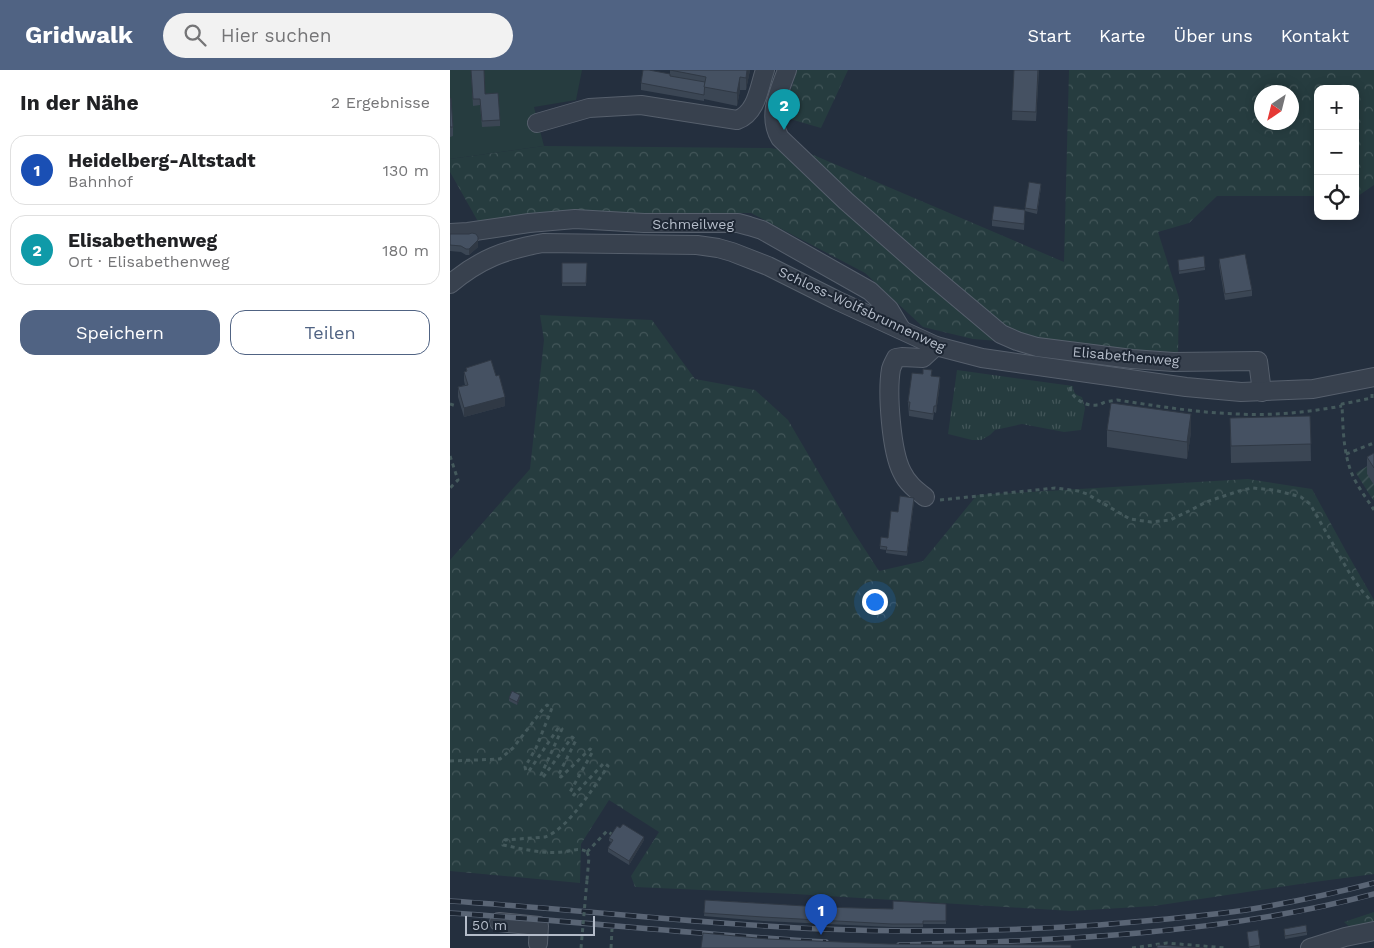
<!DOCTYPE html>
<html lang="de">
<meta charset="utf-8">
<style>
body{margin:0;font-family:"Work Sans",sans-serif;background:#f2f2f2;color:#202124}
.controls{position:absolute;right:15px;top:15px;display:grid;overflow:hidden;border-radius:10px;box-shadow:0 2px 12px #0003}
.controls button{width:45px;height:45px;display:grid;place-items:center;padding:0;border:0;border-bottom:1px solid #e0e0e0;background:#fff;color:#202124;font:25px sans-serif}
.compass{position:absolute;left:804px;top:15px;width:45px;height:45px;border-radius:50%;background:#fff;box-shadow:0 2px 12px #0003;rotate:215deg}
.scale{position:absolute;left:15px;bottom:12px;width:130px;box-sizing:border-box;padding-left:5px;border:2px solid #b4bcc9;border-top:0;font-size:14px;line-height:18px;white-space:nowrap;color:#b4bcc9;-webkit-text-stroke:4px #1d2633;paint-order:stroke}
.you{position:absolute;left:424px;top:531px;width:18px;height:18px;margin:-12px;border:4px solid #fff;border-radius:50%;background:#1a73e8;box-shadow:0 0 0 8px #1a73e833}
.badge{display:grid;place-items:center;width:32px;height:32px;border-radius:50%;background:#506383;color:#fff;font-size:16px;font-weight:700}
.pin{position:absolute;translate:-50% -41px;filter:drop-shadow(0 1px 2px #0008)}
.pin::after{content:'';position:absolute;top:26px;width:18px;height:15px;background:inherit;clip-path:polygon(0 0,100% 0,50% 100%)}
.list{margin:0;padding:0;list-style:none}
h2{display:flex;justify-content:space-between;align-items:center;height:65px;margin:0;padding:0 20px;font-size:21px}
h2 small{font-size:16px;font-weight:400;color:#757577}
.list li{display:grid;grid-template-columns:32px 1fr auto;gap:15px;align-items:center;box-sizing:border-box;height:70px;margin:0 10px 10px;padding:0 10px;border:1px solid #e0e0e0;border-radius:15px}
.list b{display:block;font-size:19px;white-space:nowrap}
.list p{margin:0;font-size:16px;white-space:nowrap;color:#757577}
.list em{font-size:16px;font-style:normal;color:#757577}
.actions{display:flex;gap:10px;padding:15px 20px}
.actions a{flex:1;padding:11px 0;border:1px solid #506383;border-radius:15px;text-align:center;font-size:18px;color:#506383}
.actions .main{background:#506383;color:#fff}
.icon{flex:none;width:28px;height:28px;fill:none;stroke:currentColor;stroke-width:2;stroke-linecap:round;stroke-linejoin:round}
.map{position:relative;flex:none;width:924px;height:878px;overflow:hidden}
header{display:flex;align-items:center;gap:30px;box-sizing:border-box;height:70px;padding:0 25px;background:#506383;color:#fff}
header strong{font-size:24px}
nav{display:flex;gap:28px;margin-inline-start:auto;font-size:18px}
.search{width:350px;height:45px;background:#f2f2f2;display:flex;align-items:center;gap:12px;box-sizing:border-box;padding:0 18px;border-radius:28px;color:#757577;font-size:19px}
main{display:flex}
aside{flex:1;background:#fff}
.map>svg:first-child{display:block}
.grass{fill:#263c3f}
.forest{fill:url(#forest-crowns);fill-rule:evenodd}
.park{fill:url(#park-tufts)}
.garden{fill:url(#garden-furrows)}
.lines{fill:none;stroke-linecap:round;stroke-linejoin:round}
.minor-casing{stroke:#565f6c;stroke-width:20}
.path{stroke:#44595c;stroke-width:3;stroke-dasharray:4 4;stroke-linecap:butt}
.minor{stroke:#38414e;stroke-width:18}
.rail-casing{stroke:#5a6575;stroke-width:5.5}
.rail{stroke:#1d2633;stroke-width:4;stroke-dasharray:11;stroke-linecap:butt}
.path-bridge{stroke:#44595c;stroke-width:3;stroke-dasharray:4 4;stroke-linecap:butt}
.wall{fill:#3b4654}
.shaded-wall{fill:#303945}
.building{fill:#455162;stroke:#303945}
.labels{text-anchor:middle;stroke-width:4;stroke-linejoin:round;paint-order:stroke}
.street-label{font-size:14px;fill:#b4bcc9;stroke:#1d2633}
</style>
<header>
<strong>Gridwalk</strong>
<div class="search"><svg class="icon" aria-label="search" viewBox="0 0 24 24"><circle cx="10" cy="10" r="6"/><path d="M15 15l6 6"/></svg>Hier suchen</div>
<nav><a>Start</a><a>Karte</a><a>Über uns</a><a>Kontakt</a></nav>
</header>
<main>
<aside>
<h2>In der Nähe<small>2 Ergebnisse</small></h2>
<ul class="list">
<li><span class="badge" style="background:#1a4fb4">1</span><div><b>Heidelberg-Altstadt</b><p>Bahnhof</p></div><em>130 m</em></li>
<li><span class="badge" style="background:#0f9aa8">2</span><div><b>Elisabethenweg</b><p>Ort · Elisabethenweg</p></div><em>180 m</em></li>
</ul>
<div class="actions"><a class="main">Speichern</a><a>Teilen</a></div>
</aside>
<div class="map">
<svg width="924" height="878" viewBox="0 0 924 878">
<defs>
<pattern id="forest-crowns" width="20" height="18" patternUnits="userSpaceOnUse" patternTransform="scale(1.25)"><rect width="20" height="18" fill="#263c3f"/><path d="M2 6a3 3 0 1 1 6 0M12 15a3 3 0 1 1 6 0" fill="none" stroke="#435659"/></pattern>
<pattern id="park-tufts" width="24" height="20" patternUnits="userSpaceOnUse" patternTransform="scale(1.25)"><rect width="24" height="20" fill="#263c3f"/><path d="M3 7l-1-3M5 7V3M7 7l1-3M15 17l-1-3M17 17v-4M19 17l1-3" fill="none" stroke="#435659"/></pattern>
<pattern id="garden-furrows" width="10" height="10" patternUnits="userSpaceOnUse" patternTransform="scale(1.25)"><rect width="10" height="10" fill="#263c3f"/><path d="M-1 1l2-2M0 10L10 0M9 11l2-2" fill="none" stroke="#435659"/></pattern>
</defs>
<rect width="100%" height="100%" fill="#242f3e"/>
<polygon class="grass" points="0,0 132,0 126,30 84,37 94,76 0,89"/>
<g class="forest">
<polygon points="347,0 398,0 371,58 333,47"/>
<path d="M619 0H924V115L908 126H905V19H868V126H767L739 153 708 162 729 228 728 285 523 269 473 257 415 203 301 143H95L30 155 0 102V89L94 76 320 78 361 84 614 192ZM812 22H842V52H812Z"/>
<polygon points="90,245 202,250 245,309 305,320 338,350 403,461 429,501 473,491 527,425 798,409 862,419 897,483 924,530 924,804 857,813 704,836 621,841 345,824 185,817 181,806 209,762 159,730 131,774 130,813 0,801 0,490 80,399 94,270"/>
<polygon points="924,842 924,851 901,858 894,852"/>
</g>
<path class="park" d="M507 300 623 316C623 323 626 325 632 327L635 338 631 360 614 362 572 354 545 360 540 365 531 370H522L498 364Z"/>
<polygon class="garden" points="924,392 924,430 923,430 906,403"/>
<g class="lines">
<defs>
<g id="minor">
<path d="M337 0C329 22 317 46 330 68L396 131 470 196 551 264 567 271 587 277 682 289 723 292 808 291 812 322"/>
<path d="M87 53 139 38 191 35 287 50C307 43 309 17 315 0"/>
<polyline points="0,163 18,162 79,153 125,149 194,153 288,153 299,156 312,160 420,221 439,239 451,259"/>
<path d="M0 214C30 189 54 180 93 173L247 175 268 178 282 182 318 196 386 230 486 276 532 288 736 317 791 322 863 319 924 307"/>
<path d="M475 427C466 420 457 413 452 402 441 381 437 322 441 299 442 295 444 292 446 288L452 287 473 288 486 276"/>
<polyline points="49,852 89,856 88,873"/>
<polyline points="860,878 895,867 924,861"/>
</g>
</defs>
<use href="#minor" class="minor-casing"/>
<g class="path">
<path d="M620 317C621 328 636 337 647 335 651 335 652 333 655 332 659 331 663 331 667 330 708 336 748 343 789 344 824 346 858 342 892 336"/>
<path d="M922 324V328L892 334C893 357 893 382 902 404 907 416 917 429 924 440"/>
<polyline points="0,334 6,336"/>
<polyline points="896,384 924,373"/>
<polyline points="0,386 8,410 0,418"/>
<polyline points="490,430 605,418 628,421 637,424 680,449 701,452 720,450 739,441 756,432 789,421 802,418 824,420 851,427 860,434 900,504 912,521 924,534"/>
<path d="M0 691 50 689 63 678 93 639 97 635 102 638 86 678 75 697 76 701H79L109 657 112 659 91 705 92 708 94 706 122 667 126 670 108 706 111 707 140 679 143 681 120 722 124 725 154 693 158 696C144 717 118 759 95 767L55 770 53 775C73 779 93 784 113 782 122 781 129 777 137 782"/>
<polyline points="137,782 157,761 163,765"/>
<polyline points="137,782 139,787 137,810"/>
<polyline points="161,878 162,859"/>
<polyline points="682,878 717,873 777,878"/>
</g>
<use href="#minor" class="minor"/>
<defs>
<g id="rail">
<path d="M0 831C124 839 248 854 372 859 464 863 556 861 648 855 697 851 747 847 796 840 839 833 882 824 924 813"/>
<path d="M0 843C126 851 251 865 376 872"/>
<path d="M449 875C608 870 770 865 924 824"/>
</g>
</defs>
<use href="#rail" class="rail-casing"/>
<use href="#rail" class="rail"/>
<polyline class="path-bridge" points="131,878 137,810"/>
</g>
<g class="wall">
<polygon points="21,0 34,0 35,24 50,50 50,56 32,57 30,35 23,36"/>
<polygon points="220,0 300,0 296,20 290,20 287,36 254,29 254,31 191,20 191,13 220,4"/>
<polygon points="589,0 586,51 562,50 563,20"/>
<polygon points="0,28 3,57 3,66 0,67"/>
<polygon points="579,112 591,117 587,144 575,141 574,160 542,156 542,150 575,140"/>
<polygon points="0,164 28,177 19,185 16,185 11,182 0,181"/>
<polygon points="769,189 802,220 802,226 775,230 769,195"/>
<polygon points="728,190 755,197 755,200 729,204"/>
<polygon points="112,193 137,193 136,216 112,216"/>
<polygon points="16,298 55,336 14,347 8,327 8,317 15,315 14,311 14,302 16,302"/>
<polygon points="482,306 490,313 486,343 484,342 483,350 459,346 458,332"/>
<polygon points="860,346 861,391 781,393 780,348"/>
<polygon points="657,360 741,362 737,389 657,377"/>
<polygon points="924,383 924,415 917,404 917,387"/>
<polygon points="464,431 457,486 436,483 436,480 430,479 430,476 438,468 448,442"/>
<polygon points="59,628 70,628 67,635 59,631"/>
<polygon points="170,758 194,770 179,795 158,782 158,778 161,772 159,771 159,768"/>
<polygon points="255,830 372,837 443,839 496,834 496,854 473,854 473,857 442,857 313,851 254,846"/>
<polygon points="834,859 857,862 857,865 835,869"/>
<polygon points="797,862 810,875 810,878 799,878"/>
</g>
<g class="shaded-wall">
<polygon points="297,0 300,0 296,20 296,8"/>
<polygon points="290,7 290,20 287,36 287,23"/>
<polygon points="28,167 28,177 19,185 19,179"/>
<polygon points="490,307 490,313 486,343 486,336"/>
<polygon points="55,327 55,336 14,347 14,338"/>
<polygon points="741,344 741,362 737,389 737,372"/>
<polygon points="70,625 70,628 67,635 67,632"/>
<polygon points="194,767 194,770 179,795 179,791"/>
</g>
<g class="building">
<polygon points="21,0 34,0 35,24 48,23 50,50 32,51 30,29 23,29"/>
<polygon points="193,0 199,0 220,4 220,6 255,12 254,25 191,13"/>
<polygon points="220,0 297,0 296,8 290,7 287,23 254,17 256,7"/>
<polygon points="564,0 588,0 586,42 562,41"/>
<polygon points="0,28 1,28 3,57 0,57"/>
<polygon points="579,112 591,114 587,140 575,138"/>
<polygon points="544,136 575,140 574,154 542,150"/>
<polygon points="22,163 26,164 28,167 28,170 19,179 16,179 11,176 0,175 0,164 19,164"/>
<polygon points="795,184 802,220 775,224 769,189"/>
<polygon points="754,186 755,197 729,201 728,190"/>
<polygon points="112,193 137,193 136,213 112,213"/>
<polygon points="41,290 46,306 49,305 55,327 14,338 8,317 18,315 14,302 17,301 16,298"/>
<polygon points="473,299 482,300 481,306 490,307 486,336 484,336 483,344 459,340 460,332 458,332 462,303 473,304"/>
<polygon points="661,333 741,344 737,372 657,360"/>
<polygon points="860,346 861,374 781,376 780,348"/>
<polygon points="924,383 924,398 917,387"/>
<polygon points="450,426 464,428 457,482 436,480 437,477 430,476 431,467 438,468 441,441 448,442"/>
<polygon points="62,621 70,625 67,632 59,628"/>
<polygon points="173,754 194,767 179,791 158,778 163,770 159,768 167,756 170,758"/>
<polygon points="255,830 372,837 443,839 443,831 496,834 496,851 473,851 473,854 442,854 313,847 254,843"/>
<polygon points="856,855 857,862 835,866 834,859"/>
<polygon points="808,860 810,875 799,877 797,862"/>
<polygon points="253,863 318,869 439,874 621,875 621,878 251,878"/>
<polygon points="707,875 754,878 707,878"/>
</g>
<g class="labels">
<g class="street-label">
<text x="243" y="159">Schmeilweg</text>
<text transform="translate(412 239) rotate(25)" y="5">Schloss-Wolfsbrunnenweg</text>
<text transform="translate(676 286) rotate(5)" y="5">Elisabethenweg</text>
</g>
</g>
</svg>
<div class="controls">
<button>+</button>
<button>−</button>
<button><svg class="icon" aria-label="locate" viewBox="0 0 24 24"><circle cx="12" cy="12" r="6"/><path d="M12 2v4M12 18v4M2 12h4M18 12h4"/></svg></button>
</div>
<svg class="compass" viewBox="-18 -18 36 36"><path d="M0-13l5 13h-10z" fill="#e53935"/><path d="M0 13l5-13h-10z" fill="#757577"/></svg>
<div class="scale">50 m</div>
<div class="you"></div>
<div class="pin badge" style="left:371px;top:865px;background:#1a4fb4">1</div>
<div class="pin badge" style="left:334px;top:60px;background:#0f9aa8">2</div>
</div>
</main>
